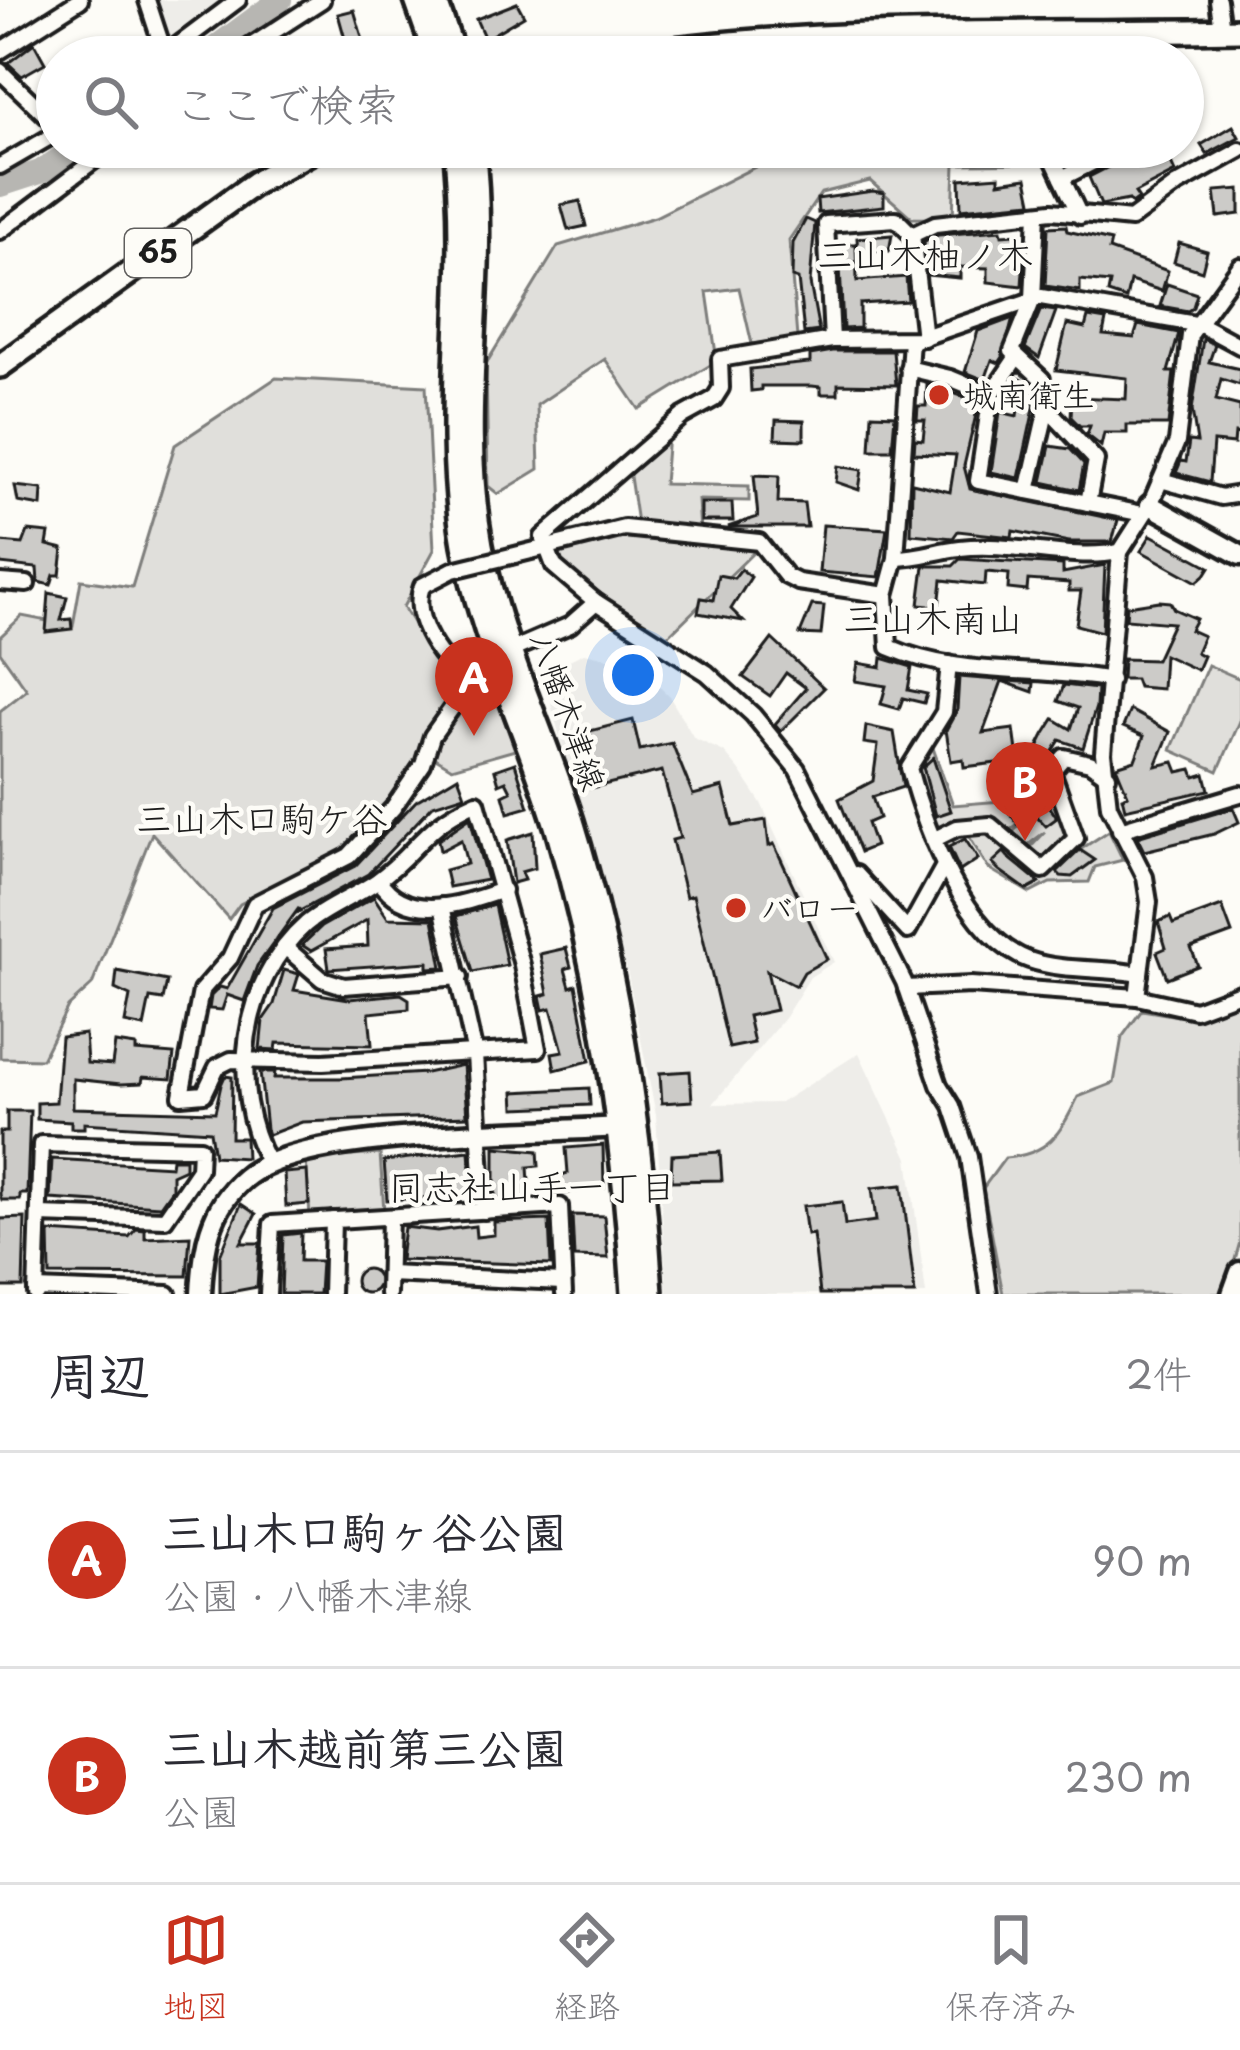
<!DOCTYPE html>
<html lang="ja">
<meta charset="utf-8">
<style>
body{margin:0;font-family:"Playpen Sans","Klee One",sans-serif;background:#f2f2f3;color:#2b2b33}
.you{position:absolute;left:633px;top:675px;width:42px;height:42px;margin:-30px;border:9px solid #fff;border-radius:50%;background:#1a73e8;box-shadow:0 0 0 18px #1a73e833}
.badge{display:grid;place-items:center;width:78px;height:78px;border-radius:50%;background:#c8321e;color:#fff;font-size:39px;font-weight:700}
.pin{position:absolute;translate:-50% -99px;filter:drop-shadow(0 3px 6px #0008)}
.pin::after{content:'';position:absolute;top:63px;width:42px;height:36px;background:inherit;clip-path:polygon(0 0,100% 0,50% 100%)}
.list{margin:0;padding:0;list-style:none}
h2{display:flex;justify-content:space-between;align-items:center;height:156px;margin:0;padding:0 48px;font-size:51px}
h2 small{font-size:39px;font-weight:400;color:#7c7c81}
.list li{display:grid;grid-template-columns:78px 1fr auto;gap:36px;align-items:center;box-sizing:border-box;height:216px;padding:0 48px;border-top:3px solid #e1e1e2}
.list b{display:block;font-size:45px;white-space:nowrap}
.list p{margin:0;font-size:39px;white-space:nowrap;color:#7c7c81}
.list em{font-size:39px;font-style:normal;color:#7c7c81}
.icon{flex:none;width:66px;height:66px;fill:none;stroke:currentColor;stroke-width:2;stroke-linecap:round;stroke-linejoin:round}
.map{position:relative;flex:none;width:1240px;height:1294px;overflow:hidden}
.search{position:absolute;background:#fff;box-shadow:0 3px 9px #0004;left:36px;right:36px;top:36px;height:132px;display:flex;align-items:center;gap:30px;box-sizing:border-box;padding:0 42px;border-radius:66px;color:#7c7c81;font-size:45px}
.sheet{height:588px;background:#fff}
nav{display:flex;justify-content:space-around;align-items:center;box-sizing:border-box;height:168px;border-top:3px solid #e1e1e2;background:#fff;font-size:33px;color:#7c7c81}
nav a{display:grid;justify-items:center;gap:6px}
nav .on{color:#c8321e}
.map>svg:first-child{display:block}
.built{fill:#eeede9}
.green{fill:#e0dfdb;stroke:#7e7e7c;stroke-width:3}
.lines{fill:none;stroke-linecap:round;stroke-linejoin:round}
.river{stroke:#b7b6b2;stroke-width:24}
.building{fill:#cccbc8;stroke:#1c1c1c;stroke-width:3}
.street-casing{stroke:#1c1c1c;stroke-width:22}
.secondary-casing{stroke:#1c1c1c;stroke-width:27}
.primary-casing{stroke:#1c1c1c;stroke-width:30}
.street{stroke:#fdfcf7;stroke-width:14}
.secondary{stroke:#fdfcf7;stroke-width:18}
.primary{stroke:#fdfcf7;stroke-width:21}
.street-bridge-casing{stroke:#1c1c1c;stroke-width:22;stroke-linecap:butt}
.street-bridge{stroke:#fdfcf7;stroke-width:14}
.poi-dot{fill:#c8321e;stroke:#fdfcf7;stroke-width:4.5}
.labels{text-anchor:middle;stroke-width:9;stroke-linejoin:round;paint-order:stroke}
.shield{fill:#fdfcf7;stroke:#605f5e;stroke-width:3}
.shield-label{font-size:30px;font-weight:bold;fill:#1c1c1c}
.poi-label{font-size:33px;fill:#1c1c1c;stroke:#fdfcf7;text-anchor:start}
.street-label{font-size:33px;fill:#1c1c1c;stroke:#fdfcf7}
.neighbourhood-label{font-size:36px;fill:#1c1c1c;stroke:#fdfcf7}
</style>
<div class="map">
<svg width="1240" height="1294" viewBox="0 0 1240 1294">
<rect width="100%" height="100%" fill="#fdfcf7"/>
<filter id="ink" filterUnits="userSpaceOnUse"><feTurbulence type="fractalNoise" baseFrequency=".00833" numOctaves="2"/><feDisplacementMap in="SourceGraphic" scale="24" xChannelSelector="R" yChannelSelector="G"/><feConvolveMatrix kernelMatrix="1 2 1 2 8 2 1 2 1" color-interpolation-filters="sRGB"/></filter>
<g filter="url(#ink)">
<g class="built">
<polygon points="153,0 226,0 166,41"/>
<polygon points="584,653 636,664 669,696 694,738 724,752 740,771 761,803 834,962 810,977 785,1017 713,1104 780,1103 859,1053 908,1158 926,1294 667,1294 656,1115 628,975 551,705 561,664"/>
</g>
<g class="green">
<polygon points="795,147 1058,147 1044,163 955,164 953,219 912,218 870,181 821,193 789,240 797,338 752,344 739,288 707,292 717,361 639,409 605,359 537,405 539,469 498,494 488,486 486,364 558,246 655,217"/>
<polygon points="276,378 426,386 434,550 403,607 446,674 463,689 389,806 346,852 240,904 229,919 152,833 92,985 68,1007 42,1059 0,1058 0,711 27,690 0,652 0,637 22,616 73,626 81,580 132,587 175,445"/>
<polygon points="668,434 664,484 749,486 749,501 698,500 700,531 637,523 629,470"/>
<polygon points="630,533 753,546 755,551 665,639 558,563 550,546"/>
<polygon points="1208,665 1240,679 1240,721 1218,771 1171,750"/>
<polygon points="469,695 497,700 515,750 452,768 429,754 445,722"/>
<polygon points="933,748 953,805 1014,800 1043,783 1074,839 1042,861 1028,850 1045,832 1024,848 1012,833 1030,815 1010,830 995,821 935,828 917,774"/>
<polygon points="1109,831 1123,860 1095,867 1089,882 1050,883 1030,893 988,868 967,833 996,836 1039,876"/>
<path d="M1240 998V1242L1225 1294H1003L983 1188 1005 1158C1049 1154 1060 1134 1078 1097L1114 1083 1122 1037 1142 1010 1196 1019Z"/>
<polygon points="380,1154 384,1211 310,1216 306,1159"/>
</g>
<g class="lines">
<g class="river">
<polyline points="203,57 280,0"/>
<polyline points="0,185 40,172 78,147"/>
</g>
</g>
<g class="building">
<polygon points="517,3 524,16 485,39 476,19"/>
<polygon points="354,10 368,57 350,57 338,14"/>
<polygon points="34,43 45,63 22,76 8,63"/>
<polygon points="1233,126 1239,137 1207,154 1201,145"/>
<polygon points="1134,147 1164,147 1175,172 1135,193 1139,199 1132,204 1129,200 1101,205 1089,177 1128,157"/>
<polygon points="999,176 999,182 1027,178 1032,202 961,209 960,179"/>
<polygon points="1240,189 1240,214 1218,217 1215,191"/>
<polygon points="873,191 884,193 884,206 818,213 817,199"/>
<polygon points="580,201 586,226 568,230 561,205"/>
<polygon points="806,219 815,223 810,283 819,331 804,333 798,279 792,277 793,243"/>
<polygon points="1066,226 1067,231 1111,241 1109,250 1168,271 1162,291 1130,281 1126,299 1108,293 1110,283 1080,280 1080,291 1045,286 1048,227"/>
<polygon points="1001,230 1002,235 1016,234 1018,256 1024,256 1022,286 988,282 988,268 960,267 960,278 928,275 924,242 938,235"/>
<polygon points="892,235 889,251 858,253 857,238"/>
<polygon points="1179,243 1207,251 1202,271 1174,262"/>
<polygon points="839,244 856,244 857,281 906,277 908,301 860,304 860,328 843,329"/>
<polygon points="1167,284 1197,294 1193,307 1188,311 1160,306"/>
<polygon points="1041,309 1056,311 1039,358 1025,348"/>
<polygon points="1088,317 1106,320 1103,335 1134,338 1138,325 1179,333 1168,372 1174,372 1168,425 1127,425 1127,433 1104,433 1101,446 1087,435 1090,426 1080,426 1071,417 1072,397 1126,399 1127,378 1056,370 1067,324 1085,328"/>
<polygon points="1013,318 1003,357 999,363 992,360 985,380 965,372 978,331"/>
<polygon points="1203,339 1215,345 1209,362 1240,369 1240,385 1221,379 1216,400 1240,406 1240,434 1235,433 1234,444 1213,442 1210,482 1176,473 1181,461 1186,462 1189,441 1197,442 1192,410"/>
<polygon points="833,351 893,351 896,385 838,384 838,394 821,394 821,387 812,386 761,386 761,390 751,391 750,369 810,363 810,355"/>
<polygon points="1017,377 1031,384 1029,400 1035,404 1019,478 991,472 1000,412 1017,416 1021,390 1009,388"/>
<polygon points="927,384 979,402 964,466 970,489 1118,520 1112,542 1069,542 1013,531 1012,537 958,531 953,538 911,534 912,483 950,492 956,455 914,453 915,439 923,440 925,420 917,420 918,406 926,406"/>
<polygon points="872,414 895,415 892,450 870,450"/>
<polygon points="776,420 804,421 804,440 775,439"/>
<polygon points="1050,446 1070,449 1084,464 1079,490 1042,482"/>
<polygon points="838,466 862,470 859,490 836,482"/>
<polygon points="754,475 779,476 778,502 804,503 807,527 728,527 758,517"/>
<polygon points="15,486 42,489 41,506 18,502"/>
<polygon points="701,503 732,503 733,521 701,521"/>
<polygon points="823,525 887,529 879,577 819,572"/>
<polygon points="28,531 49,533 47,545 63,549 60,575 54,575 51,585 38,582 37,568 0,564 0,542 23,544"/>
<polygon points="1151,535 1210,567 1205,575 1197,582 1141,551"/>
<polygon points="960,559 1063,565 1063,573 1105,565 1102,632 1076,625 1081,591 1069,591 1069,583 1028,580 1027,591 1008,589 1009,574 986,572 985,585 942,580 939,607 919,605 924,566 953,566"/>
<polygon points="741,569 751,577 731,609 743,621 698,613 701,598 713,600 718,575 734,578"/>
<polygon points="49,593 67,597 61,620 71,619 72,629 46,632"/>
<polygon points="1159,601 1170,602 1174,609 1196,619 1190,630 1203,636 1196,652 1203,656 1197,670 1164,655 1162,689 1138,687 1135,679 1122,679 1123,659 1156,660 1173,623 1126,619 1127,606"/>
<polygon points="812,605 824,606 821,635 800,634"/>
<polygon points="772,639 824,688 781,731 775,724 806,688 786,673 770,696 743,677"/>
<polygon points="882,658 912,667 908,690 927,694 924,703 903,698 899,709 881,704 886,686 855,681 858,663 881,667"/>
<polygon points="959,677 1034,683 1033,692 1002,681 983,733 1014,729 1021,781 1000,784 997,763 964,767 963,759 951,761 946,730 957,710"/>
<polygon points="1064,685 1097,689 1096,707 1083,748 1060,740 1050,756 1037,749 1044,735 1054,719 1071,729 1078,708 1058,701"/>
<polygon points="1130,710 1170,732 1156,766 1174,762 1178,772 1192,769 1195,777 1205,774 1209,790 1125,809 1122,797 1128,795 1116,766 1135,760 1144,736 1123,727"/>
<polygon points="633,720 640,750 672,743 693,795 723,787 733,826 766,820 769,846 774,844 827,959 804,972 796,986 767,971 776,1010 748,1016 754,1043 729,1048 693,895 686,897 672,840 680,838 662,771 591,788 578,734"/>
<polygon points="866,726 894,732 903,787 872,797 879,818 867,823 875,846 860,852 839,799 873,781 878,745 864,743"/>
<polygon points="933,758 951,811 936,816 923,767"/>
<polygon points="515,763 529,807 508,813 503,795 511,791 506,781 499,784 495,770"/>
<polygon points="458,776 465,795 433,805 368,874 298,912 299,908 257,966 244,1001 227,995 222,1010 209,1009 211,996 220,987 227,989 273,908 355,866 416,801"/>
<polygon points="1035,785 1057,818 1046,826 1033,812 1018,824 1010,814"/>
<polygon points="1233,808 1239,822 1214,834 1144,851 1137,837"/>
<polygon points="470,818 487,880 449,887 445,870 467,864 461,840 440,851 438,840"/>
<polygon points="533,832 535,868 521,872 524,880 513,883 507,840"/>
<polygon points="965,839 978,859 960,871 949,847"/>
<polygon points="1080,850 1095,860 1072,877 1061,876 1057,872"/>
<polygon points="1004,852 1008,857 1040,883 1027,890 999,870 992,863"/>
<polygon points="374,897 388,918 433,919 442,967 428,968 428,962 329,969 326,949 368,946 367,920 311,951 302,945 321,927"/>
<polygon points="494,905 507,965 473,972 456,916"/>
<polygon points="1222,906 1232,933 1191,948 1198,966 1167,978 1157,952 1166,948 1158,922 1170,917 1173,924"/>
<polygon points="566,948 571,967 565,969 570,987 576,985 590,1061 555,1070 552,1053 563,1051 551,1008 543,1010 540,996 548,994 540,954"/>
<polygon points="284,970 299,974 294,990 349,999 401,994 409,999 409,1009 369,1013 372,1045 277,1043 276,1050 260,1049 263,1020 274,1004"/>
<polygon points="117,971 167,981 163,1000 150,998 144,1027 125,1023 130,996 115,989"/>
<polygon points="85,1034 87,1063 112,1065 115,1043 136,1046 136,1051 174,1054 171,1079 143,1077 142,1083 121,1084 73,1079 73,1108 215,1112 221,1085 225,1076 232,1077 231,1138 245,1138 246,1158 214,1156 210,1131 84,1123 84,1128 71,1128 71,1121 37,1119 37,1103 56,1102 61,1037"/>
<polygon points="463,1065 467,1116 302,1122 268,1135 266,1129 260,1072 275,1072 274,1078 341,1078 426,1073"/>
<polygon points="690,1071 692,1101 662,1103 660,1073"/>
<polygon points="589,1088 590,1105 515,1108 514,1092"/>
<polygon points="7,1111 30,1111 27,1194 20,1194 20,1200 2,1200 0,1195 0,1132 7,1132"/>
<polygon points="603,1145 604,1188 553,1195 552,1178 568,1173 566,1148"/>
<polygon points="495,1147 538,1151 539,1166 528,1167 530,1197 495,1199"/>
<polygon points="469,1151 472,1195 387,1200 384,1161"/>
<polygon points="720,1152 722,1180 671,1181 672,1155"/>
<polygon points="52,1159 171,1166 172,1159 185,1159 185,1169 172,1175 172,1189 160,1206 50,1199"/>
<polygon points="307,1171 309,1204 286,1206 284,1173"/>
<polygon points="902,1185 915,1294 820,1294 813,1234 807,1235 803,1206 842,1202 845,1225 876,1221 872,1188"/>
<polygon points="241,1204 256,1214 241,1243 260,1243 257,1287 220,1294 220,1256"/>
<polygon points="572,1215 604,1216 608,1258 574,1257"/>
<polygon points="25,1218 23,1287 0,1287 0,1219"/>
<polygon points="549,1220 551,1265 400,1260 404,1227 437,1231 475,1226 476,1237 494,1235 494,1222"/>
<polygon points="136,1229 145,1230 145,1238 190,1236 187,1276 50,1275 49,1232 129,1237"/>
<polygon points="301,1233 300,1261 321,1261 319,1294 281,1294 283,1235"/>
<circle cx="367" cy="1281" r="12"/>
</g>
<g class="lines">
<defs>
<g id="street">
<polyline points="147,0 165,55"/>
<polyline points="1218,0 1222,30"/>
<polyline points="0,51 80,0"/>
<polyline points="162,57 238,0"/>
<polyline points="234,57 322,0"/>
<polyline points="0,71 57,126"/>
<polyline points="1058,147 1051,155 1080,216"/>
<polyline points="0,166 57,133"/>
<polyline points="1062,178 1123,147"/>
<polyline points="1037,213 1033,299 1012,351 1042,379 1047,408 1096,460 1088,503"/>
<polyline points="0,231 112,147"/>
<polyline points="912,235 924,338"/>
<polyline points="1240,266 1190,335 1177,442 1150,505 1120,552 1103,753 1109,806 1145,877 1149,902 1137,997 1195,1010 1240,993"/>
<polyline points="832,340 826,224 896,219 912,235 935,224 1052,211 1131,219 1177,185 1240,150"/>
<path d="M911 340 896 558 886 595 889 647C959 678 1037 666 1111 680"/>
<polyline points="1016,358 991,395 978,481 1143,514"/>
<polyline points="908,368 950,378 991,395"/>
<polyline points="1161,480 1221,497 1240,494"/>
<polyline points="1028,491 1047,408"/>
<polyline points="511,556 624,528 759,542 786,576 798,582 886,595"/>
<path d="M896 558C920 558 938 550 960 548 1014 542 1067 561 1120 552"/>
<path d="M453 570 422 586C410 619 443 667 471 681L503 672 512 650 570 625 596 602"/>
<polyline points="0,582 27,584"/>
<path d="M949 664 944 712 909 768C925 828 965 937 1029 960 1063 972 1106 967 1140 974"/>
<polyline points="1120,830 1240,794"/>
<polyline points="933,840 957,828 990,825 1043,870 1076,838 1052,771 1064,757 1090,763 1108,776"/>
<polyline points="856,874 908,931 944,866"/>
<path d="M379 880C407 924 462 904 503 890"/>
<polyline points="442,906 475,1054 484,1211"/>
<polyline points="285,947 322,979 344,986 460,977"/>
<polyline points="906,988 971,985 1137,997"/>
<path d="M268 1162C228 1088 241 981 306 924 328 906 354 897 377 881 418 852 422 826 477 802L522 965 538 1049 323 1062 231 1060 217 1067 204 1094 181 1096 201 991 230 958 255 904 349 856 393 808 423 764 432 736 471 681"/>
<polyline points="389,1274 563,1282"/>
<polyline points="36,1289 168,1294"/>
<polyline points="36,1294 41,1144 200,1148 199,1169 165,1219 39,1215"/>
<polyline points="268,1294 272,1224 560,1206 564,1294"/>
<polyline points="331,1294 333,1220"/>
<polyline points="388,1294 390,1217"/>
<polyline points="989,1294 969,1157 952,1106 939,1085 904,982 797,769 753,715 707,673 596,602 554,566 543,537 683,416 714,399 721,388 720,359 832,340 918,339 1041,297 1201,325 1240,346"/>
</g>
<g id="secondary">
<polyline points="1150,505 1240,555"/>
<path d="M201 1294C203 1250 209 1208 245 1178 306 1126 542 1135 631 1126"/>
<polyline points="1232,1294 1240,1272"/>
</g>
<g id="primary">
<polyline points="416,0 436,57"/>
<polyline points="435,0 455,57"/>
<path d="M613 57C821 25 1030 35 1240 30"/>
<path d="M455 147C471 280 441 412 464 545 482 643 529 735 557 829 602 981 623 1136 633 1294"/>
<path d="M473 147C489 281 456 409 481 545 498 640 543 729 572 821 619 974 642 1134 651 1294"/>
<polyline points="0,366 255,183 320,147"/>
</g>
</defs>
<use href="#street" class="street-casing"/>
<use href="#secondary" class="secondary-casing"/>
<use href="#primary" class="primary-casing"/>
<use href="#street" class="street"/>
<use href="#secondary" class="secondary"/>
<use href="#primary" class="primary"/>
<defs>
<polyline id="street-bridge" points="453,570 511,556"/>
</defs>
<use href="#street-bridge" class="street-bridge-casing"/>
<use href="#street-bridge" class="street-bridge"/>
</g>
</g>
<g class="poi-dot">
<circle cx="939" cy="395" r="12"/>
<circle cx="736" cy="908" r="12"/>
</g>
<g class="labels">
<rect class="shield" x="125" y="229" width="66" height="48" rx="9"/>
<g class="shield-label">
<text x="158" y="263">65</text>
</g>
<g class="poi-label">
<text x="963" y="407">城南衛生</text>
<text x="760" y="920">バロー</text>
</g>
<g class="street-label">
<text transform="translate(568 711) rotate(71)" y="12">八幡木津線</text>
</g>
<g class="neighbourhood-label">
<text x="925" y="268">三山木柚ノ木</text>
<text x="933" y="632">三山木南山</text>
<text x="262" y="832">三山木口駒ケ谷</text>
<text x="532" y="1200">同志社山手一丁目</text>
</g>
</g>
</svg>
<div class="you"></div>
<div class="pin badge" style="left:474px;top:736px">A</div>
<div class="pin badge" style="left:1025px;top:841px">B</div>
<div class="search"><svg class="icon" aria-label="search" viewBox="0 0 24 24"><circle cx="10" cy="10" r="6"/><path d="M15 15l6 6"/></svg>ここで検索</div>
</div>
<section class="sheet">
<h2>周辺<small>2件</small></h2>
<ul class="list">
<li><span class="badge">A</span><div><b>三山木口駒ヶ谷公園</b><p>公園 · 八幡木津線</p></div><em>90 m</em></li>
<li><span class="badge">B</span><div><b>三山木越前第三公園</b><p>公園</p></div><em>230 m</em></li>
</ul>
</section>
<nav>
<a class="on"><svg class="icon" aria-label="map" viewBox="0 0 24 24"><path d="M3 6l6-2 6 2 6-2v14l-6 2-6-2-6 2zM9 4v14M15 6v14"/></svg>地図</a>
<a><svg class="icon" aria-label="directions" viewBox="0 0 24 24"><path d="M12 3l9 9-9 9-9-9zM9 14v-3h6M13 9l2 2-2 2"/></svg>経路</a>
<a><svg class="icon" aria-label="saved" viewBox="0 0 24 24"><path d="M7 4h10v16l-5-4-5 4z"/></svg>保存済み</a>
</nav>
